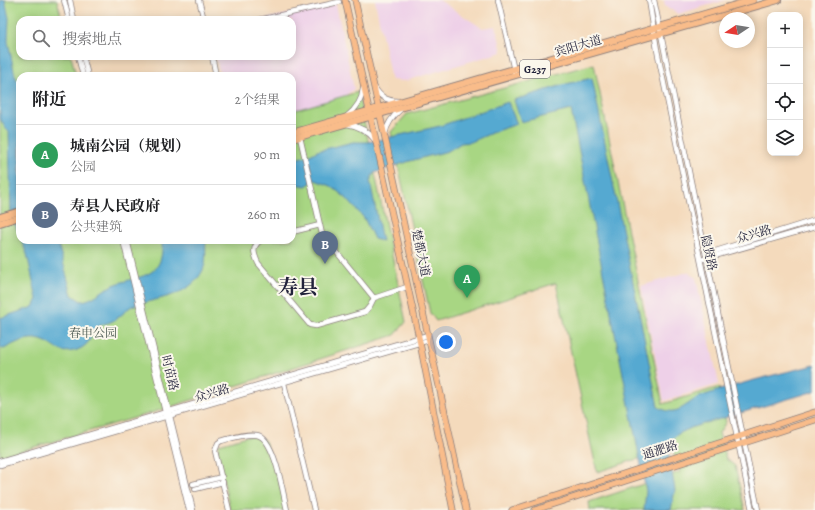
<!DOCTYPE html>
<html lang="zh">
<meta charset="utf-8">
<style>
body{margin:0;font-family:Alegreya,"Noto Serif SC",serif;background:#f2f2f2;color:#202124}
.controls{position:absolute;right:12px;top:12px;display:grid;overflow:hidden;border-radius:8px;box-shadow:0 2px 10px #0003}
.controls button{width:36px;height:36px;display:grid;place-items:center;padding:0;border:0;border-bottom:1px solid #e0e0e0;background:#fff;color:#202124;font:20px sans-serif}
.compass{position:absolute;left:719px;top:12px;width:36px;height:36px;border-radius:50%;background:#fff;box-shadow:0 2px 10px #0003;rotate:258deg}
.you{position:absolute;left:446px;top:342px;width:14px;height:14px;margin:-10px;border:3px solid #fff;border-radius:50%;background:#1a73e8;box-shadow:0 0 0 6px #1a73e833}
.badge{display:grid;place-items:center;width:26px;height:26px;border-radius:50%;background:#1a73e8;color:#fff;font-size:13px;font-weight:700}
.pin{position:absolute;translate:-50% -33px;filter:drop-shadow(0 1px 2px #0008)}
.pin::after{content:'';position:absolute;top:21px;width:14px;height:12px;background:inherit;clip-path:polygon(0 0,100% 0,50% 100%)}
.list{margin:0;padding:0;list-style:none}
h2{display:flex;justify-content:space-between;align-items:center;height:52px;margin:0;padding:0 16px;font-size:17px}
h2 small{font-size:13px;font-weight:400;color:#757577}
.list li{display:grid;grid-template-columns:26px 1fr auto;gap:12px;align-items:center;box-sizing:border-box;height:60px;padding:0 16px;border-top:1px solid #e0e0e0}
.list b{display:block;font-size:15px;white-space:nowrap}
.list p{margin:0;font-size:13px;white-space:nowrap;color:#757577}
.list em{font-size:13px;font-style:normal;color:#757577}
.icon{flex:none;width:22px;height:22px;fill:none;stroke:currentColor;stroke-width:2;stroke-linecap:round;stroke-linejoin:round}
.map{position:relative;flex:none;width:815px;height:510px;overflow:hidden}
.search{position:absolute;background:#fff;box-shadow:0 2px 10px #0003;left:16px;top:16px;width:280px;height:44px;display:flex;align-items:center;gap:10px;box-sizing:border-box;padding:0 14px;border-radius:12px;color:#757577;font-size:15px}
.panel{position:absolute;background:#fff;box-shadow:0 2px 10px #0003;left:16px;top:72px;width:280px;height:172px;border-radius:12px}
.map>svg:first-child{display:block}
.built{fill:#eed0e8}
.green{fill:#a8d683;stroke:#657c5f}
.water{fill:#55a9d1;stroke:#3c6686}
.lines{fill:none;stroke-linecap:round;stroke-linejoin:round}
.minor-casing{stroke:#8b7e7c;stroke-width:6}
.major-casing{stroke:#8b7e7c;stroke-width:7}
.highway-casing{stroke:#8b7e7c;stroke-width:8}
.minor{stroke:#fff;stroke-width:4.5}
.major{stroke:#f9bc8a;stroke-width:5.5}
.highway{stroke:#f9bc8a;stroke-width:6}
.labels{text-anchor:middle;stroke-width:4;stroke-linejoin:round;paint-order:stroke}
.shield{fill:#fbf7ec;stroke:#636270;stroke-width:1}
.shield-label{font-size:11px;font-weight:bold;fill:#22223b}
.street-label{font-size:12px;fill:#22223b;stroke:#fbf7ec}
.park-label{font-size:12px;fill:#4a5851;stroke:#fbf7ec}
.town-label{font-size:20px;font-weight:bold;fill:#22223b;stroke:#fbf7ec}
</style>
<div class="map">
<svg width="815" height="510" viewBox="0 0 815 510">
<rect width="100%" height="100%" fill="#fbf7ec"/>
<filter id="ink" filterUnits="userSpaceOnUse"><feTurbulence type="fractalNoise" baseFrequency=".025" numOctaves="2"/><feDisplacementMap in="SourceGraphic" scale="8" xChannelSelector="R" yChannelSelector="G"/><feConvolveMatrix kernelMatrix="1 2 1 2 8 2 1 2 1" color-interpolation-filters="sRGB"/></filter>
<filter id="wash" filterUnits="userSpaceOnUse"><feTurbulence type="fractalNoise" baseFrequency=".012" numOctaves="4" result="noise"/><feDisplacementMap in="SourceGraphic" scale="16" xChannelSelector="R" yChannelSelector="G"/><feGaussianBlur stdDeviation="0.9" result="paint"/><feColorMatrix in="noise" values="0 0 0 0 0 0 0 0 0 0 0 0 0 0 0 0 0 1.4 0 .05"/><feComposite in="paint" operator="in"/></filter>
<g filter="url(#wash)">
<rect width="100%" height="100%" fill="#f4dabc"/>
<g class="built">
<polygon points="375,0 439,0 482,28 496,26 502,52 405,81 391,80"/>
<polygon points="664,0 726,0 678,14 665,6"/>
<polygon points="336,4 354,89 335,103 292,115 292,76 220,76 216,56 292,56 292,20 260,20"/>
<polygon points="688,272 696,278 719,384 664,401 641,286"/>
</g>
<g class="green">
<polygon points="0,0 57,0 62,20 20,20 20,56 71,56 76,76 20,76 20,240 292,240 292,111 358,92 406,322 395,335 148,414 0,457"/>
<polygon points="594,64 663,404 719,387 726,422 719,433 726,459 735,466 745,510 590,510 589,502 680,472 672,448 597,472 556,283 436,321 430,313 391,132 407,114"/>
<polygon points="247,436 258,436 265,441 278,475 286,510 230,510 217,451 219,444"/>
</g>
<g class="water">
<polygon points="0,0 5,0 9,18 8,41 15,76 20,85 20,237 11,214 9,132 5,128 0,118"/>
<path d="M592 78 658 407C679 419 685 402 702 396 739 383 777 374 815 365V391L693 427 678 434 667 444 675 490 671 510H644L646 491 571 110 521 122 514 100 566 84Z"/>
<polygon points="508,102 517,124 496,131 471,142 461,143 448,151 410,161 374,173 370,181 382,241 374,239 364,218 346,198 331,186 315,180 306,186 295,184 292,185 292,158 299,158 310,155 317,151 353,142 369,142 440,126"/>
<path d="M21 240H57L72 295 81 301C93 300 101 291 111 286 139 274 165 281 162 240H206C205 250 207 260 203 270 190 297 157 298 132 306 126 309 122 316 116 319 111 323 104 323 99 326 91 332 92 345 77 350 58 356 57 345 41 340 28 336 15 343 4 349L0 348V318L33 307 37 299 27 254Z"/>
</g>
</g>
<g filter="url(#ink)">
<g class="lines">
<defs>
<g id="minor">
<polyline points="64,0 69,20"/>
<polyline points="70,0 74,20"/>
<polyline points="199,0 204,20"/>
<polyline points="498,0 515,75"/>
<polyline points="649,0 657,50 752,510"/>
<polyline points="654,0 758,510"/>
<polyline points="259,20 339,2"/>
<polyline points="78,56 83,76"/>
<polyline points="83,56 88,76"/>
<polyline points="212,56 216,76"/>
<path d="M375 88C381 98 388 101 399 101"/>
<path d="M347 116C356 109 362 100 363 89"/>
<path d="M347 124C359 126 368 131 375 140"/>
<path d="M385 134C387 123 393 116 401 109"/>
<polyline points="300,137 322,234 374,298 407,287"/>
<polyline points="292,232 320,225"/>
<polyline points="123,240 189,510"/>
<polyline points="127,240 193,510"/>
<path d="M261 240C251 247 254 254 258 263L310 325 316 326 365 312 370 306 374 298"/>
<polyline points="706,254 815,220"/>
<polyline points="704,259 815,227"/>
<polyline points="283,379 314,510"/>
<polyline points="0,461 428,335"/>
<polyline points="0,465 429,340"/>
<polyline points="193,484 222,477"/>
<polyline points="195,489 223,482"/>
<path d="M229 510 215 451 218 443 221 441C232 438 246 433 257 435 275 438 283 494 287 510"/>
</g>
<g id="major">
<polyline points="345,0 419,338 453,510"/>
<polyline points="355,0 466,510"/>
<polyline points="512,510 815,412"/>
<polyline points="535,510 815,420"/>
</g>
<g id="highway">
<polyline points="292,133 753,0"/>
<polyline points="292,139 778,0"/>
<polyline points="0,217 20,211"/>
<polyline points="0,223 20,217"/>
</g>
</defs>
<use href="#minor" class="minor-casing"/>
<use href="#major" class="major-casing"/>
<use href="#highway" class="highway-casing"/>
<use href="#minor" class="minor"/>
<use href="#major" class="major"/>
<use href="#highway" class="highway"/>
</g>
</g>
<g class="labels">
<rect class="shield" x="520" y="60" width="30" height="18" rx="3"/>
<g class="shield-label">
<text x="535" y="73">G237</text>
</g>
<g class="street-label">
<text transform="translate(578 46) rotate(-16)" y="4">宾阳大道</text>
<text transform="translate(754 234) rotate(-16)" y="4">众兴路</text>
<text transform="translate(421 253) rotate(78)" y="4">楚都大道</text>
<text transform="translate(709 253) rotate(78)" y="4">隐贤路</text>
<text transform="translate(170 373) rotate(76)" y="4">时苗路</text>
<text transform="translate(212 393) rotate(-16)" y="4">众兴路</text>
<text transform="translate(660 450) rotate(-18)" y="4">通淝路</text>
</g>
<g class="park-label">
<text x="93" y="337">春申公园</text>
</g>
<g class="town-label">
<text x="298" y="294">寿县</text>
</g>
</g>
</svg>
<div class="controls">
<button>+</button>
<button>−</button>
<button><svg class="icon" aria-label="locate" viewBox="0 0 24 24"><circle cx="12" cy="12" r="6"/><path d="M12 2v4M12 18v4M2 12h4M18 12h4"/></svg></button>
<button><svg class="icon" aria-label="layers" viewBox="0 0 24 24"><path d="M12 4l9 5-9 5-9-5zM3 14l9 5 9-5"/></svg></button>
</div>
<svg class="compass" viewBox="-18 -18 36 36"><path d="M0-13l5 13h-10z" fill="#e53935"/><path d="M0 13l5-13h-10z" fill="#757577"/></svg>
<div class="you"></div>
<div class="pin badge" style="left:467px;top:298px;background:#2e9e5b">A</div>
<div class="pin badge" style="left:325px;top:264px;background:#5c6f8a">B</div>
<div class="search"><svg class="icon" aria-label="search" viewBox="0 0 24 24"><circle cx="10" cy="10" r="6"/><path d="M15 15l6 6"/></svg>搜索地点</div>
<section class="panel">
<h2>附近<small>2个结果</small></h2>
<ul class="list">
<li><span class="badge" style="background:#2e9e5b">A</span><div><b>城南公园（规划）</b><p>公园</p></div><em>90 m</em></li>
<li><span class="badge" style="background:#5c6f8a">B</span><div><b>寿县人民政府</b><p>公共建筑</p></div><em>260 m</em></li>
</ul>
</section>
</div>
